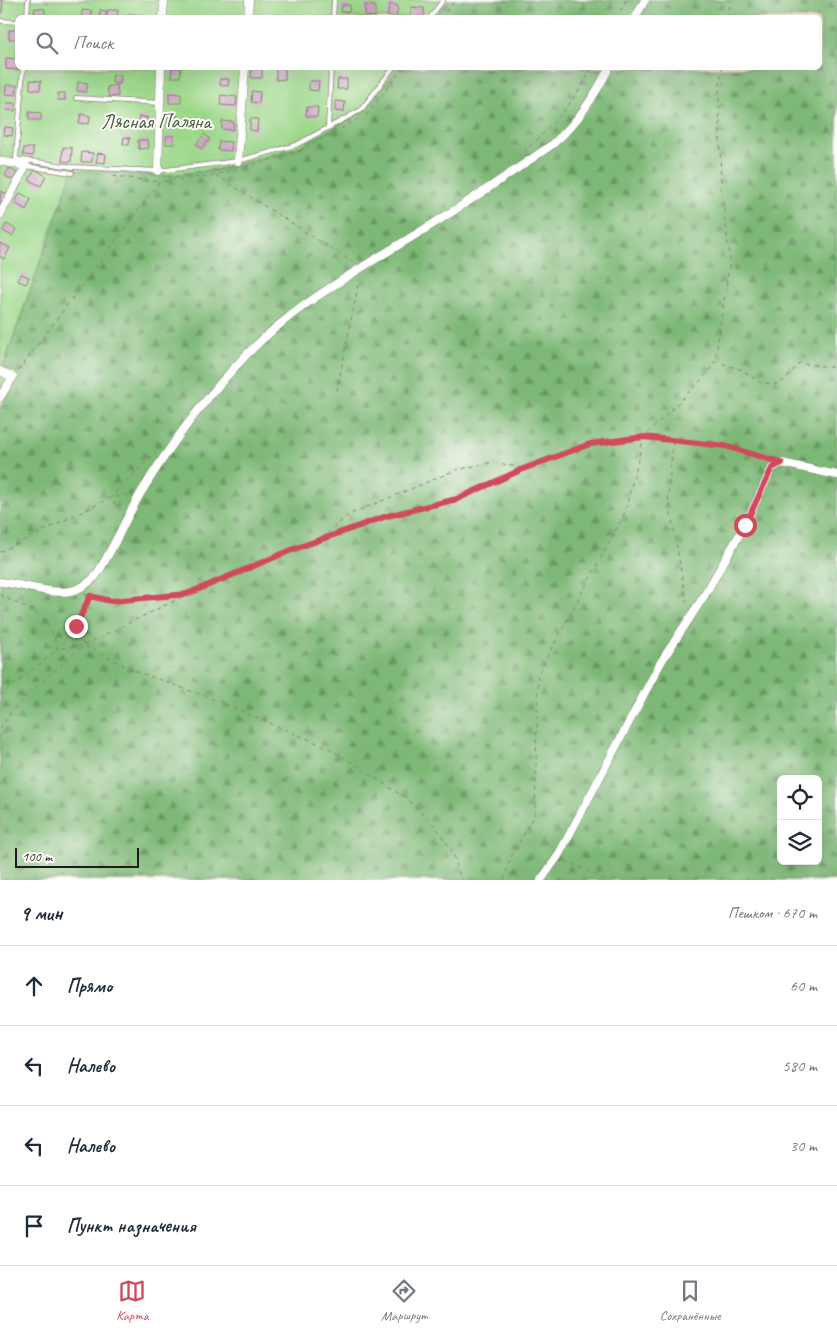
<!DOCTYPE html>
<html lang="ru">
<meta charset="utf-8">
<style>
body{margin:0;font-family:Caveat,sans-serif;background:#f2f2f3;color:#1f2937}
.controls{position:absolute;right:15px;bottom:15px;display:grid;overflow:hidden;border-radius:8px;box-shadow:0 5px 20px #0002}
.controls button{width:45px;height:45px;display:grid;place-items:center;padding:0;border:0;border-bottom:1px solid #e0e1e3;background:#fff;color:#1f2937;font:25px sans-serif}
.scale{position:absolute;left:15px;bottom:12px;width:124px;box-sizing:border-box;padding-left:5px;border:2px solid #1c1c1c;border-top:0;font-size:14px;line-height:18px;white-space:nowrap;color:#1c1c1c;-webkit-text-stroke:4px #fdfcf7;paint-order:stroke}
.stop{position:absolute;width:15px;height:15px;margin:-11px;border:4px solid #d1495b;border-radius:50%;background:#fff}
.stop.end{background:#d1495b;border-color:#fff;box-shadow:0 1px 5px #0008}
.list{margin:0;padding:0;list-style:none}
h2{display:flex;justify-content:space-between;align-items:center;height:65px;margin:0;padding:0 20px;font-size:21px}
h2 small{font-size:16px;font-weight:400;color:#747a83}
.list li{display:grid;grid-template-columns:32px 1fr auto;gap:15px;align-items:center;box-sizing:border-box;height:80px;padding:0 20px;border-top:1px solid #e0e1e3}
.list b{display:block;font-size:19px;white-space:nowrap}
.list em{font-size:16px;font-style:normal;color:#747a83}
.icon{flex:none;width:28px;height:28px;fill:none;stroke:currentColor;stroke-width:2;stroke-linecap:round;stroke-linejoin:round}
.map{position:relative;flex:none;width:837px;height:880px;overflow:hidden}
.search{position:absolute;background:#fff;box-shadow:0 5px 20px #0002;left:15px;right:15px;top:15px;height:55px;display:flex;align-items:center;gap:12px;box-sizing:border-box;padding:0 18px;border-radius:8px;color:#747a83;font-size:19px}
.sheet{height:385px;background:#fff}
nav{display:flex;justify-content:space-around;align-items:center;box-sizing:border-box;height:70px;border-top:1px solid #e0e1e3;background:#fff;font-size:14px;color:#747a83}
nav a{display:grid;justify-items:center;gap:2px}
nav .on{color:#d1495b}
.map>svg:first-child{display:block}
.green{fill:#9cd78a;stroke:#5c7a53}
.forest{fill:url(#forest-firs);stroke:#4c6a49;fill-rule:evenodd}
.building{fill:#ce9ec4}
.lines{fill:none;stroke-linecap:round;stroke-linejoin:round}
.lane-casing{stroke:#888174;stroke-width:5.5}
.street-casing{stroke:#888174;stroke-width:9}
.path{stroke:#888174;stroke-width:1;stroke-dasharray:4 4;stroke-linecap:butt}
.lane{stroke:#fff;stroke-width:4}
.street{stroke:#fff;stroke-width:8}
.route{stroke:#d1495b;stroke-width:6}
.labels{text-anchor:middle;stroke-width:4;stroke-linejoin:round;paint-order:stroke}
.park-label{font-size:21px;fill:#495d42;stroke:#fdfcf7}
</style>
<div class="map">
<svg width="837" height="880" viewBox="0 0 837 880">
<defs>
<pattern id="forest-firs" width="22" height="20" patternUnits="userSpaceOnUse" patternTransform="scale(1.25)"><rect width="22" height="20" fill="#7db876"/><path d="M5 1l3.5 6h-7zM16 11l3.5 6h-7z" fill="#669560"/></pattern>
</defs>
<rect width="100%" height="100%" fill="#fdfcf7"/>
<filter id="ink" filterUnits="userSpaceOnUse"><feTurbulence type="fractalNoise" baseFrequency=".02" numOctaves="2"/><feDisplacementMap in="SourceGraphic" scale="10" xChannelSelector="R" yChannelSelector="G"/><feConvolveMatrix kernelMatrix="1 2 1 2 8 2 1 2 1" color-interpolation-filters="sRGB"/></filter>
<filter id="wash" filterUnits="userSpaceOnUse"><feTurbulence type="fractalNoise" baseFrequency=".0096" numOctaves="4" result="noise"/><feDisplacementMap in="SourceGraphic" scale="20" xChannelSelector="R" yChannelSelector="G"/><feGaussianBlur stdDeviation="1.12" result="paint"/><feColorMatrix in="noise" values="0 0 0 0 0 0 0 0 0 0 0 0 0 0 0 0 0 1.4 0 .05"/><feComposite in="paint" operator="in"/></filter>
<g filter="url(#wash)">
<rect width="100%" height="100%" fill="#f4e6cd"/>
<polygon class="green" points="0,0 449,0 436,18 18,18 18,68 398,68 364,111 299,147 221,169 164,176 73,170 3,367 8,379 0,391"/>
<path class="forest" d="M449 0H837V880H0V406L20 376 3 367 73 170 164 176 221 169 299 147 364 111 398 68H820V18L436 17ZM781 779H818V861H781Z"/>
<g id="blocks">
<g class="building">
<polygon points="0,0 3,0 2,13 0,13"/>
<polygon points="390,4 398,6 396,18 387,16"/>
<polygon points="342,5 350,5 349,12 341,12"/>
<polygon points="365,5 375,6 375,17 365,16"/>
<polygon points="411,7 424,8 424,18 411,17"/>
<polygon points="35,8 45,9 44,18 34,18"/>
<polygon points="82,10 92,11 91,18 82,18"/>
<polygon points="100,10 106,11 106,18 99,18"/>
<polygon points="107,10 118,10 117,18 107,18"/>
<polygon points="234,13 244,14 243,18 233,18"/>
<polygon points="129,14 143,15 143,18 128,18"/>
<rect x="9" y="30" width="9" height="9"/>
<polygon points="6,58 18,59 18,70 6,69"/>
<polygon points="172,68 181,68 180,77 171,77"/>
<polygon points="252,68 262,69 262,78 251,78"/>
<polygon points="276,68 285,68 285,79 276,80"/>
<polygon points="113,75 121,75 120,84 112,83"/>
<polygon points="220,79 229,79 228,86 220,85"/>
<polygon points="338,79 347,79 347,89 337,89"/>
<polygon points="30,80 41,81 40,90 30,89"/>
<polygon points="309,81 319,81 318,91 309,90"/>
<polygon points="78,82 88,83 86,92 77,91"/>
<polygon points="6,85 17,85 16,95 5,94"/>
<polygon points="117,85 118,96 109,97 107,87"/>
<polygon points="252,91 260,92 259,103 251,102"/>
<rect x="58" y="93" width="7" height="7"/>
<polygon points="169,93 181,94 181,103 169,103"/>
<polygon points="221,95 237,97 236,106 220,105"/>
<polygon points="335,101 345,102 344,112 335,111"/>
<polygon points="7,103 15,103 15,111 6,110"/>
<polygon points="307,107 318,107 317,117 306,116"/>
<polygon points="29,112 41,113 41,120 29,120"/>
<polygon points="81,114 90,116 89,124 79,123"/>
<polygon points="139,116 148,118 147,126 138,125"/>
<polygon points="168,116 178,116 177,127 167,127"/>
<polygon points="250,119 258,119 257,131 250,130"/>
<polygon points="222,121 234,122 233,130 222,129"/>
<polygon points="5,127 13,128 12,136 4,135"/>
<polygon points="205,134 210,139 201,149 196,144"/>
<rect x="166" y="136" width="8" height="8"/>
<polygon points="124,137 130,138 129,145 123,144"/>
<polygon points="138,140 148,140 149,148 139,149"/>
<polygon points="219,141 231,142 231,151 218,150"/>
<polygon points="63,147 72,148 71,162 62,161"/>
<polygon points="24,148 33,148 33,156 23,155"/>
<polygon points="82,152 93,153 92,162 81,162"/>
<polygon points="98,153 106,154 105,163 96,162"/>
<polygon points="9,168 17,173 13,180 5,176"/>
<polygon points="35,169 46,176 41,186 29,180"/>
<polygon points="1,191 7,194 2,203 0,202"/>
<polygon points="20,193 31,199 26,210 15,203"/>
<polygon points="6,224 16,229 12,236 3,231"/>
<polygon points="0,243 10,248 4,259 0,257"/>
<polygon points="21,274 29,277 26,284 18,281"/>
</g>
</g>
</g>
<g filter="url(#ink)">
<use href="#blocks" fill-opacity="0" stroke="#888174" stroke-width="1"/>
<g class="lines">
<defs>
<g id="lane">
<polyline points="27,18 28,0"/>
<polyline points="333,18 334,0"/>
<polyline points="430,18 443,0"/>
<polyline points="0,21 18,22"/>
<polyline points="23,68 16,159 73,167 158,171 238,161 296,145 361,110 393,68"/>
<polyline points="76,98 160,103"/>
<polyline points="328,127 331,68"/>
<polyline points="26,166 72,173"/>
</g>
<g id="street">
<polyline points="163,18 164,0"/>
<polyline points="248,18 249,0"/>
<polyline points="635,18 645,0"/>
<polyline points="0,161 26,166 0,215"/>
<polyline points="238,161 245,68"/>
<polyline points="158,171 161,68"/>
<polyline points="0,371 13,377 0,397"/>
<path d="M0 582C21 584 51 595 71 591 81 589 88 583 95 577 113 550 125 519 142 491 169 447 200 405 235 367 291 304 366 266 436 222 476 197 514 171 553 144 578 122 594 97 609 68"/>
<polyline points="541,880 558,856 661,662 704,596 745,525 772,468 782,463 837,475"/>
</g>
</defs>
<use href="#lane" class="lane-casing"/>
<use href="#street" class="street-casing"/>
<g class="path">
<polyline points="441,18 455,0"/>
<polyline points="617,18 626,0"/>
<polyline points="728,18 731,0"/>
<polyline points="366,115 403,68"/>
<path d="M518 157C548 131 574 103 592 68"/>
<polyline points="245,167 301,151 360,118"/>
<polyline points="216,175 354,263"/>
<polyline points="113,176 159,182"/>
<polyline points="715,361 742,370 761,383 779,384 788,377 799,363 837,368"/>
<polyline points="18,371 159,182 215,175 236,169"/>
<polyline points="337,391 359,280"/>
<polyline points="673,441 668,496 687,605"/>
<polyline points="121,511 110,498 161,447"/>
<polyline points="321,539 348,515 456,470 493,462 522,468"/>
<polyline points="0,552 110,498 131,494"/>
<polyline points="84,594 111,601 187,594 294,549 387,516 457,499 523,469 590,444 644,437 725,446 771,459"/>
<path d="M0 595C31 611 49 611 57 649L84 645 133 670 213 699 329 748 406 798 435 826 453 852 461 880"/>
<polyline points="76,627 84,645"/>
<path d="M0 695C36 668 80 638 92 591"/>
<polyline points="0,729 12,711 30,692 84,645 186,595"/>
<polyline points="565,860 606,880"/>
<polyline points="504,880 510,859 535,814 538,674 624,515 644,437 708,373 715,361 730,261 721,185 719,91 722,68"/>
</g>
<use href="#lane" class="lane"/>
<use href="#street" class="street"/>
</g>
</g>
<g class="lines" filter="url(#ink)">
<polyline class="route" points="76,626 90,596 111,601 187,594 294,549 387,516 457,499 523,469 590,444 644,437 725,446 782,463 772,468 745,525"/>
</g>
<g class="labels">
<g class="park-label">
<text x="156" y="128">Лясная Паляна</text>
</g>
</g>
</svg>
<div class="controls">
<button><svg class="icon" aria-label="locate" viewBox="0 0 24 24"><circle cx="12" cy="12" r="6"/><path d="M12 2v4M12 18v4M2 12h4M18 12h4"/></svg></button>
<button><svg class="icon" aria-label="layers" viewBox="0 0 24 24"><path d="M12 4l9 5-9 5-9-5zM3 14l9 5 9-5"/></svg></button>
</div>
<div class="scale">100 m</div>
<div class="stop" style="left:745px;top:525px"></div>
<div class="stop end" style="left:76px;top:626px"></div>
<div class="search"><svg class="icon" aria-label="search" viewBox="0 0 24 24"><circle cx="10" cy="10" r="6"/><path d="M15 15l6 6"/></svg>Поиск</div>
</div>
<section class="sheet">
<h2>9 мин<small>Пешком · 670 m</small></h2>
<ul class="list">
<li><svg class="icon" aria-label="ahead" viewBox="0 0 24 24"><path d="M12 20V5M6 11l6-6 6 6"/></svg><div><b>Прямо</b></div><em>60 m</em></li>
<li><svg class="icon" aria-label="left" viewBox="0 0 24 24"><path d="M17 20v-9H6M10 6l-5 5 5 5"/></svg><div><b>Налево</b></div><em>580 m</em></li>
<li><svg class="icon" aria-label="left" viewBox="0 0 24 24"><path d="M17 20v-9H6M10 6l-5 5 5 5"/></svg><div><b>Налево</b></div><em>30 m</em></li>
<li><svg class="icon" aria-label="arrive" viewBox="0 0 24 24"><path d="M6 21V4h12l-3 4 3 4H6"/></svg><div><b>Пункт назначения</b></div></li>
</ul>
</section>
<nav>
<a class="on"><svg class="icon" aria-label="map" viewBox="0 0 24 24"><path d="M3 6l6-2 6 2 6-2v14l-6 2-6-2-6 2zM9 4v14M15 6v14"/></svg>Карта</a>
<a><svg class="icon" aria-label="directions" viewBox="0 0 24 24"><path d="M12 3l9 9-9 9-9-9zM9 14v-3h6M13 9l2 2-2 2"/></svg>Маршрут</a>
<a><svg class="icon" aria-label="saved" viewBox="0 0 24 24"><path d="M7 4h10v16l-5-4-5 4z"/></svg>Сохранённые</a>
</nav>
